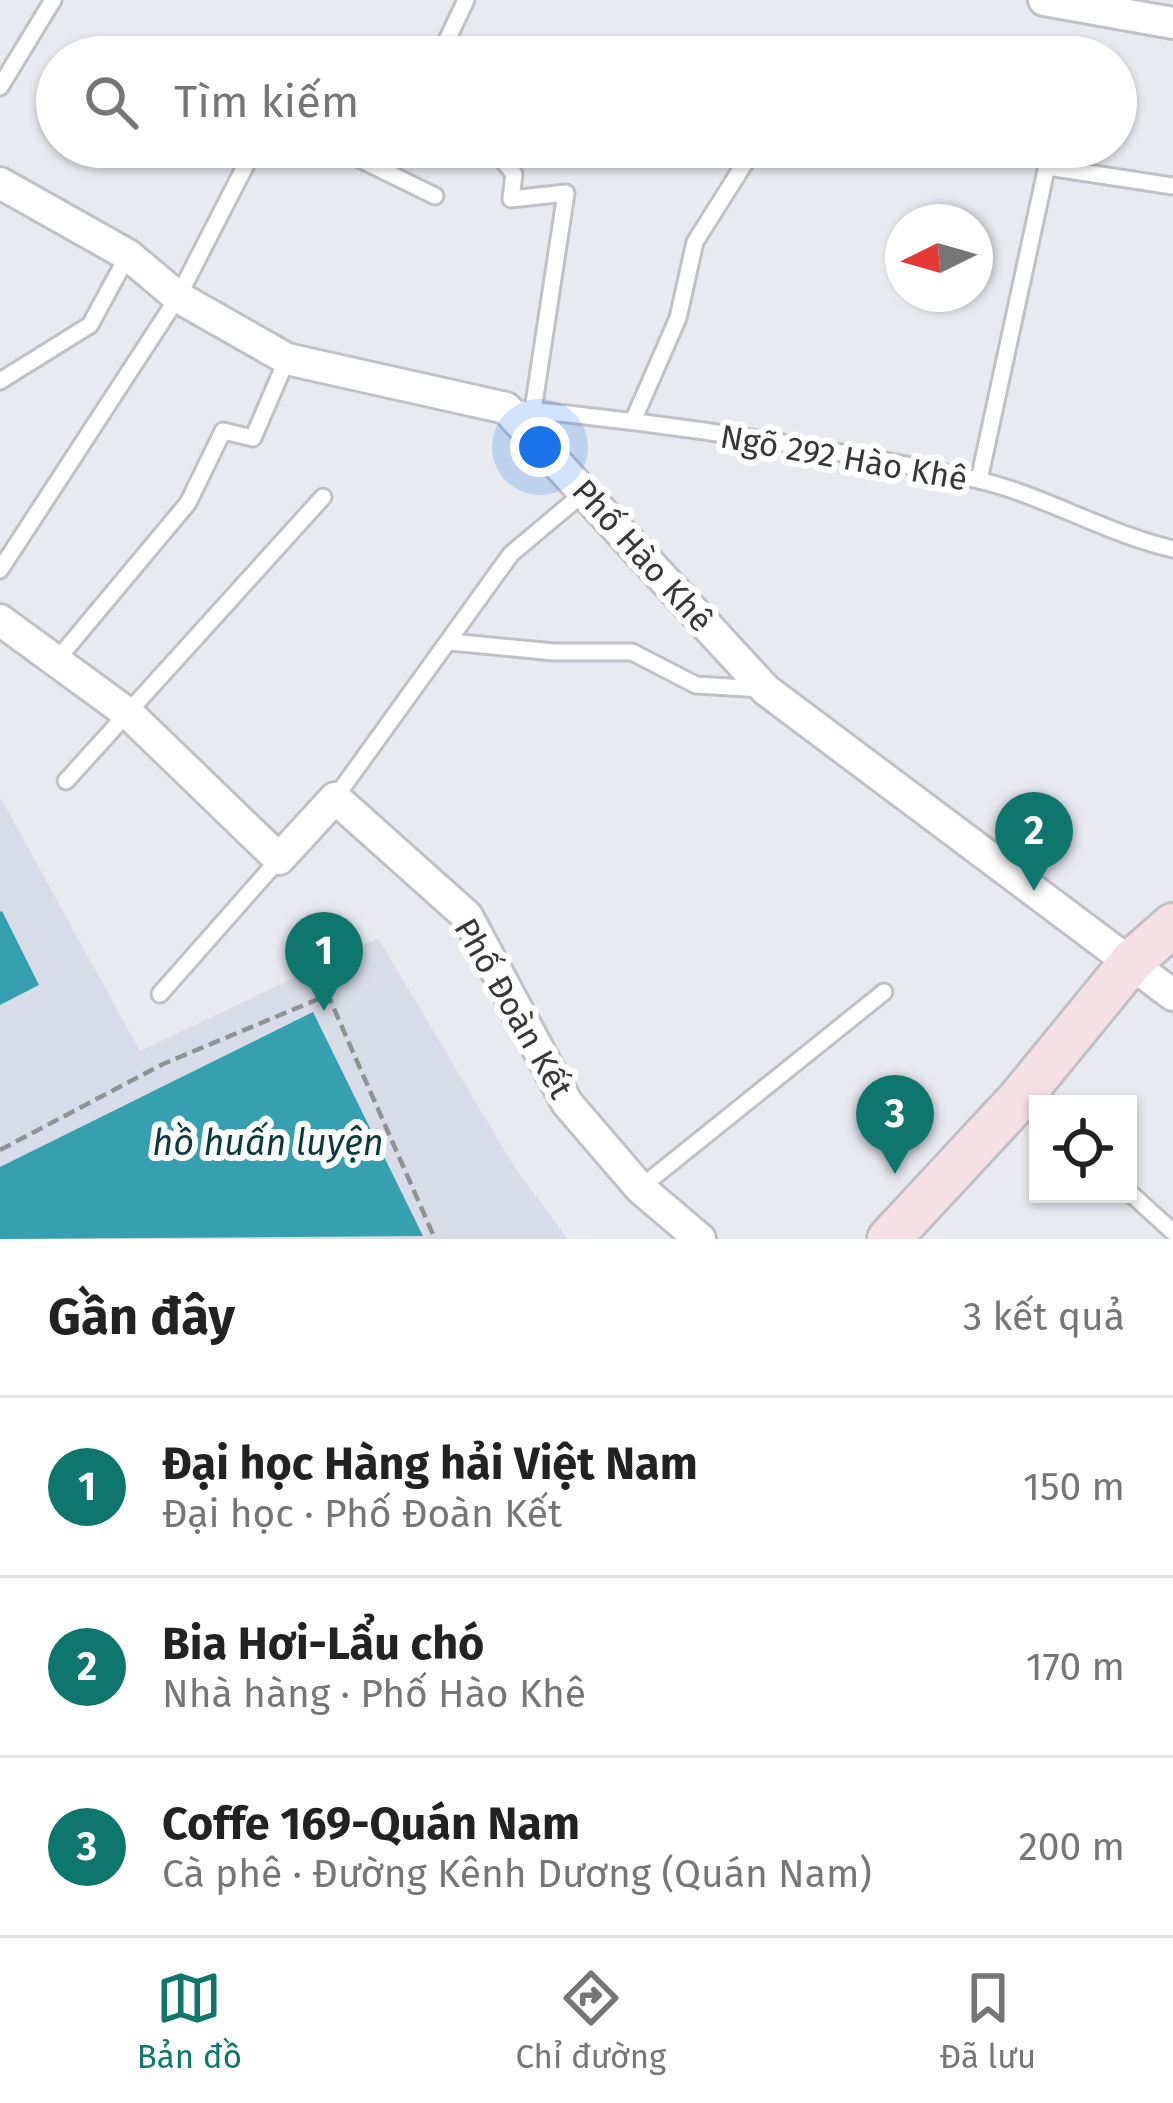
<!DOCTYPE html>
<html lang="vi">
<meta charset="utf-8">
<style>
body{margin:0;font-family:"Fira Sans",sans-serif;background:#f6f6f6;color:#222}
.controls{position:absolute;right:36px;bottom:36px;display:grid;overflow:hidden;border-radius:0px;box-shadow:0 3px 9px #0004}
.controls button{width:108px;height:108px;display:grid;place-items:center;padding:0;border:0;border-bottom:3px solid #e0e0e0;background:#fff;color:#222;font:60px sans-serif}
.compass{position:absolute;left:885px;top:204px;width:108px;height:108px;border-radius:50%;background:#fff;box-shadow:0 3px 9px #0004;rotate:265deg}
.you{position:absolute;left:540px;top:447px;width:42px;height:42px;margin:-30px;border:9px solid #fff;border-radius:50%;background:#1a73e8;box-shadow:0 0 0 18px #1a73e833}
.badge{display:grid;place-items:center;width:78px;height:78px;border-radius:50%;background:#0f766e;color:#fff;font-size:39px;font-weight:700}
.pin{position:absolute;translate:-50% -99px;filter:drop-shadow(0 3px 6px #0008)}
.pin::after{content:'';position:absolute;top:63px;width:42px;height:36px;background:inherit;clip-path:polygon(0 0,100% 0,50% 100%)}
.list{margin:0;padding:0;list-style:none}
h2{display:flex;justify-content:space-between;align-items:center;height:156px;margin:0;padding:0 48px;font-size:51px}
h2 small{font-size:39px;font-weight:400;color:#767676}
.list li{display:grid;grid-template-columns:78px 1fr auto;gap:36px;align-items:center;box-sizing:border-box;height:180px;padding:0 48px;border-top:3px solid #e0e0e0}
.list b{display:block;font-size:45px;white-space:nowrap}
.list p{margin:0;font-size:39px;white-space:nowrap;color:#767676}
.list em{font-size:39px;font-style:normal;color:#767676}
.icon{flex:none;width:66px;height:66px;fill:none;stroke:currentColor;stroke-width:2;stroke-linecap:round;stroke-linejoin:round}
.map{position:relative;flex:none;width:1173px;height:1239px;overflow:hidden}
.search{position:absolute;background:#fff;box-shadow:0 3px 9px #0004;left:36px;right:36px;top:36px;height:132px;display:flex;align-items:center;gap:30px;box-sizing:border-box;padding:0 42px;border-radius:66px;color:#767676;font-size:45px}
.sheet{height:696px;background:#fff}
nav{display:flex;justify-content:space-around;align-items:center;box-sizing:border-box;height:168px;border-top:3px solid #e0e0e0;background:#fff;font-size:33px;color:#767676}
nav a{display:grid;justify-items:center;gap:6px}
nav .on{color:#0f766e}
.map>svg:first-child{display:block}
.built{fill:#d8dce8}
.water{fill:#369fb0}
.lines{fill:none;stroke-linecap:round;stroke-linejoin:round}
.lane-casing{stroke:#bfc1c6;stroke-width:21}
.street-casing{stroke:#bfc1c6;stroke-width:36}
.secondary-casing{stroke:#bfc1c6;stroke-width:48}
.path{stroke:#909195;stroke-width:4.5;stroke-dasharray:12 6;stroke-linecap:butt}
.lane{stroke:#fff;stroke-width:15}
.street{stroke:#fff;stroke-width:30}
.secondary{stroke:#f5e0e6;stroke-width:42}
.labels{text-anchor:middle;stroke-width:12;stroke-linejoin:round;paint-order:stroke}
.street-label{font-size:33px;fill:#373739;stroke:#fff}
.water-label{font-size:36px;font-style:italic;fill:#093a42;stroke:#fff}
</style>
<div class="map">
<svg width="1173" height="1239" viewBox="0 0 1173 1239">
<rect width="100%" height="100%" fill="#e8eaf0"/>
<polygon class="built" points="0,797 140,1051 378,938 515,1168 568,1239 0,1239"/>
<g class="water">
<polygon points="2,911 39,985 0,1005 0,912"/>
<polygon points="313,1012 423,1236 0,1239 0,1167"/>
</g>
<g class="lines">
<defs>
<g id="lane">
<polyline points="439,57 466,0"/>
<polyline points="0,87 53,0"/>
<polyline points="335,147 435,196"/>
<polyline points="492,147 514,174 511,199 566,193 533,410"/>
<polyline points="1048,167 1173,186"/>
<polyline points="0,381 90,325 128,255"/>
<path d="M510 408C664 423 822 446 974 479 1042 494 1104 533 1173 549"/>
<polyline points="633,421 678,318 695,242 755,147"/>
<polyline points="979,480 1051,147"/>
<polyline points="0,570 178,297 255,147"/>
<polyline points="450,642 554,652 632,652 696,685 762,689"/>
<polyline points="56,661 188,503 223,431 253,438 287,359"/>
<polyline points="66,781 323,497"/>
<polyline points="335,798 511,554 586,491"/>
<polyline points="160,994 279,859"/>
<polyline points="640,1188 884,992"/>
<polyline points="1128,1191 1173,1232"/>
</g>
<g id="street">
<polyline points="1044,0 1173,23"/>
<polyline points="0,183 128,255 178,297 287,359 506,408 766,690 1173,995"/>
<polyline points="0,620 130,715 279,859 335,798 467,916 567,1103 640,1188 700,1239"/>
</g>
<polyline id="secondary" points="889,1239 1020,1098 1132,961 1173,925"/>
</defs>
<use href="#lane" class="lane-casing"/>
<use href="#street" class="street-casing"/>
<use href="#secondary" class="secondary-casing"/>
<polyline class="path" points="0,1150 163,1064 328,995 435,1239"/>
<use href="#lane" class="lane"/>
<use href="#street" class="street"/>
<use href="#secondary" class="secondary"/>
</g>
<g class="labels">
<g class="street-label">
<text transform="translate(844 457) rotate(10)" y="12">Ngõ 292 Hào Khê</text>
<text transform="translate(643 555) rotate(48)" y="12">Phố Hào Khê</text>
<text transform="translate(514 1008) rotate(60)" y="12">Phố Đoàn Kết</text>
</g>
<g class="water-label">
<text x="268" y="1155">hồ huấn luyện</text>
</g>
</g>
</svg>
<div class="controls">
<button><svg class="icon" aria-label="locate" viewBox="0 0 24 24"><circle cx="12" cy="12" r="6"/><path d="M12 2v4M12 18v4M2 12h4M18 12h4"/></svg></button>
</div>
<svg class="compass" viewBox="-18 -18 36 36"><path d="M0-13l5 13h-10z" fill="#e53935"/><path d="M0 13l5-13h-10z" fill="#767676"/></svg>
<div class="you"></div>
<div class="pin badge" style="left:324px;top:1011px">1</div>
<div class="pin badge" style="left:1034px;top:891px">2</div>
<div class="pin badge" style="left:895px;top:1174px">3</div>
<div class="search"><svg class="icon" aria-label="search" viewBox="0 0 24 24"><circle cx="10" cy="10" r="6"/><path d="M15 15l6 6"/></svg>Tìm kiếm</div>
</div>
<section class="sheet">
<h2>Gần đây<small>3 kết quả</small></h2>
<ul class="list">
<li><span class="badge">1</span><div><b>Đại học Hàng hải Việt Nam</b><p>Đại học · Phố Đoàn Kết</p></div><em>150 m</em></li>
<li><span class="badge">2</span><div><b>Bia Hơi-Lẩu chó</b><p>Nhà hàng · Phố Hào Khê</p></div><em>170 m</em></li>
<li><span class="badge">3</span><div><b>Coffe 169-Quán Nam</b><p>Cà phê · Đường Kênh Dương (Quán Nam)</p></div><em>200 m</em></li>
</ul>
</section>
<nav>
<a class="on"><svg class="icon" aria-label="map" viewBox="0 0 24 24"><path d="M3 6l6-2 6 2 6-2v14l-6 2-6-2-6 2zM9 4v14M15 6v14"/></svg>Bản đồ</a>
<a><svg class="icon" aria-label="directions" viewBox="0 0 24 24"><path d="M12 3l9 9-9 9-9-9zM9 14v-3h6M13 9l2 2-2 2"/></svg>Chỉ đường</a>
<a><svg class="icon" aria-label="saved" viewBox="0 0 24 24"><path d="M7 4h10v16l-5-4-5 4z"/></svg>Đã lưu</a>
</nav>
